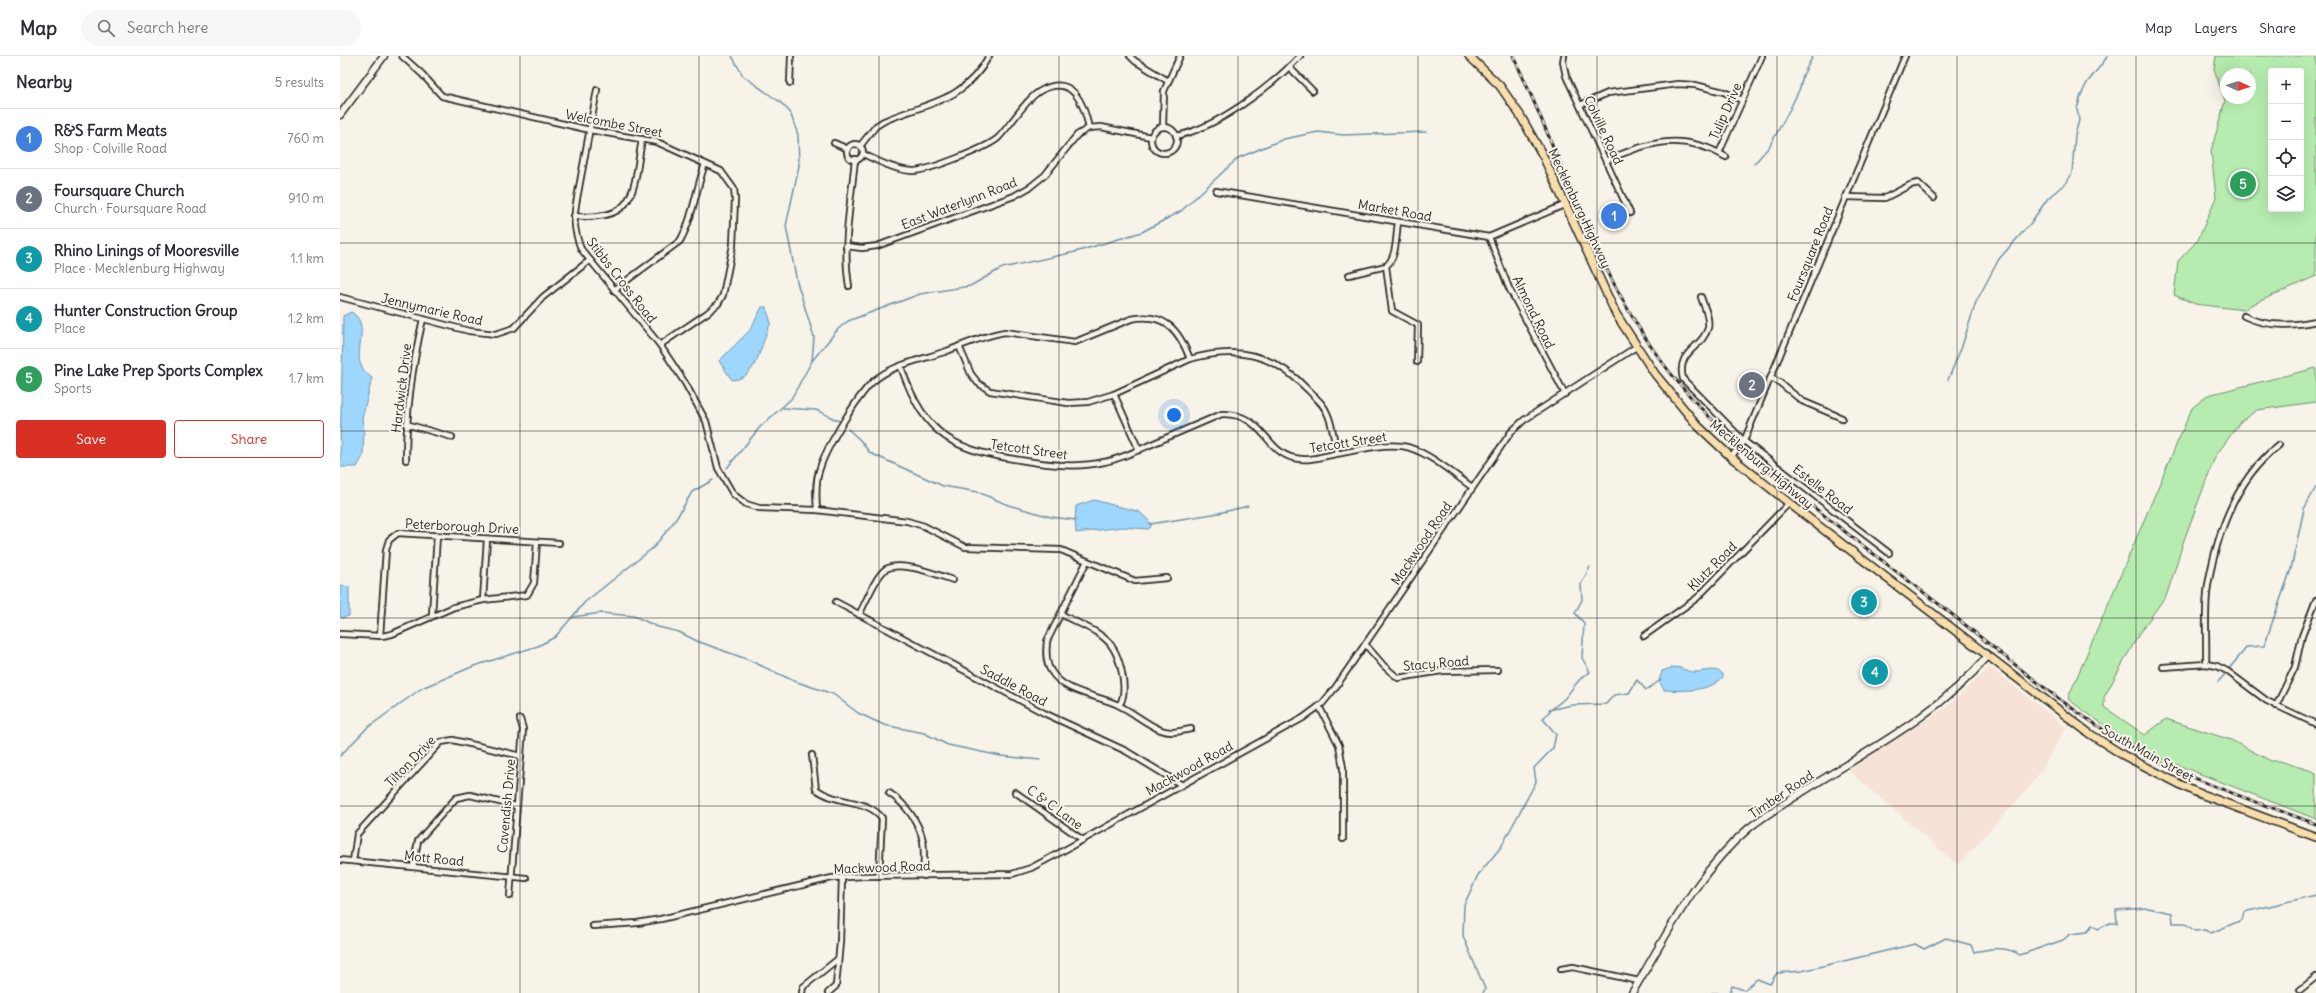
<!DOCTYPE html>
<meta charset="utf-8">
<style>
body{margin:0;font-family:Delius,sans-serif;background:#f7f7f7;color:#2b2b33}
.controls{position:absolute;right:12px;top:12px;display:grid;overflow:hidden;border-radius:4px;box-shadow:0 4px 16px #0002}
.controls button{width:36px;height:36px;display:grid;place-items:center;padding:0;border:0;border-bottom:1px solid #e1e1e2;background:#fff;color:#2b2b33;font:20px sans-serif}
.compass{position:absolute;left:1880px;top:12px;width:36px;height:36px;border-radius:50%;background:#fff;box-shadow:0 4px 16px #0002;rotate:93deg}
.you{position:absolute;left:834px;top:359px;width:14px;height:14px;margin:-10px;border:3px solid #fff;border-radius:50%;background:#1a73e8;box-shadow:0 0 0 6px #1a73e833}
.badge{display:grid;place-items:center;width:26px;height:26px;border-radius:50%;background:#d93025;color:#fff;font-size:13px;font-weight:700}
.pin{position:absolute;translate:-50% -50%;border:2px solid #fff;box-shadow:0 1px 4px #0006}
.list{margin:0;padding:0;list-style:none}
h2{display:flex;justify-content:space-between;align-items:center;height:52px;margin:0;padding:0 16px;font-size:17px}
h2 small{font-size:13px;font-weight:400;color:#7c7c81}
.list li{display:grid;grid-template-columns:26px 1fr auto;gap:12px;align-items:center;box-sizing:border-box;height:60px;padding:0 16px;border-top:1px solid #e1e1e2}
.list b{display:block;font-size:15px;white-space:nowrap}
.list p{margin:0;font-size:13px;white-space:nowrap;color:#7c7c81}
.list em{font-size:13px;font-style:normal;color:#7c7c81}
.actions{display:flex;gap:8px;padding:12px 16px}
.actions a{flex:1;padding:9px 0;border:1px solid #d93025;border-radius:4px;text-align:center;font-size:14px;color:#d93025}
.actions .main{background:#d93025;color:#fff}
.icon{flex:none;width:22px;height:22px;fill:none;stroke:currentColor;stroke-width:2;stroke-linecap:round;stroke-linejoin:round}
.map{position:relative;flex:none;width:1976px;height:937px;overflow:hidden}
header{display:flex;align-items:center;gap:24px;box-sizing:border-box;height:56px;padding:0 20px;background:#fff;border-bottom:1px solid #e1e1e2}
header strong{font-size:19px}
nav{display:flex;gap:22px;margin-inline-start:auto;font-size:14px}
.search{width:280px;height:36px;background:#f7f7f7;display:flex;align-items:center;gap:10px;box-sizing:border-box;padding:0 14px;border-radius:22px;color:#7c7c81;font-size:15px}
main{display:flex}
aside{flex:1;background:#fff}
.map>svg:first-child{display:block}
.built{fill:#f6e2d7}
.green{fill:#b6ecaf;stroke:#708c6d;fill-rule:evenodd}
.water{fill:#9dd7fd;stroke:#6f92a9}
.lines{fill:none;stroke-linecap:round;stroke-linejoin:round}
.stream{stroke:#6f92a9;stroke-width:1.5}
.street-casing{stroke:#2b2b2b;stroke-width:8}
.secondary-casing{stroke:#2b2b2b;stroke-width:9}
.primary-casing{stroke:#2b2b2b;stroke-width:10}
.street{stroke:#f7f3e8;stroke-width:4.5}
.secondary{stroke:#f7f3e8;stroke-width:6}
.primary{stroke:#f8deab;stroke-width:7}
.rail-casing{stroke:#2b2b2b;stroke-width:3}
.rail{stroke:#f7f3e8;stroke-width:1.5;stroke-dasharray:4.5;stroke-linecap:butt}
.grid{fill:none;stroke:#2b2b2b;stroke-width:1;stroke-opacity:0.55}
.labels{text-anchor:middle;stroke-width:4;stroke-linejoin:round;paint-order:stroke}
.street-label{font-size:13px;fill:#2b2b2b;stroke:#f7f3e8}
</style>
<header>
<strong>Map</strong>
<div class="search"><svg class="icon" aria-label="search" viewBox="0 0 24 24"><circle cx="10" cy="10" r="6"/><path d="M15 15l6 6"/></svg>Search here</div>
<nav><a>Map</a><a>Layers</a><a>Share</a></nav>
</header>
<main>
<aside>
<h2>Nearby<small>5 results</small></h2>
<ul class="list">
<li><span class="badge" style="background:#3f7fe0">1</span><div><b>R&amp;S Farm Meats</b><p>Shop · Colville Road</p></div><em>760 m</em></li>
<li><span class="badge" style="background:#6b7280">2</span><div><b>Foursquare Church</b><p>Church · Foursquare Road</p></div><em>910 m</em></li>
<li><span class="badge" style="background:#0f9aa8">3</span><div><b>Rhino Linings of Mooresville</b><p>Place · Mecklenburg Highway</p></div><em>1.1 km</em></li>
<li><span class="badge" style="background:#0f9aa8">4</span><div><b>Hunter Construction Group</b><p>Place</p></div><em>1.2 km</em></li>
<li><span class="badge" style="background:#2e9e5b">5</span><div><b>Pine Lake Prep Sports Complex</b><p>Sports</p></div><em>1.7 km</em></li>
</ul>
<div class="actions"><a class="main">Save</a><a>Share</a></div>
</aside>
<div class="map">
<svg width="1976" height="937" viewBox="0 0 1976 937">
<rect width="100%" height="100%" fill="#f7f3e8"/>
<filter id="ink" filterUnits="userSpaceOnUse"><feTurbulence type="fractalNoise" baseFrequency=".025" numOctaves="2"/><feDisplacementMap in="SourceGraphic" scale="8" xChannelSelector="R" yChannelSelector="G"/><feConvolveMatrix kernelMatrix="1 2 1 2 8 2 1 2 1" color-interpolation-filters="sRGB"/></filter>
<g filter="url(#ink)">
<polygon class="built" points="1650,611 1726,671 1702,713 1686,735 1618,809 1508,714 1608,650"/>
<g class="green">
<path d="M1876 0H1976V220L1909 250 1904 254 1855 248 1834 239 1838 205 1858 184 1876 141 1871 95 1885 45 1874 13ZM1931 15H1961V153H1931ZM1886 18H1910V42H1886Z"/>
<polygon points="1976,312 1976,346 1917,354 1900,366 1875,401 1844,484 1827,538 1799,578 1764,641 1764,651 1805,679 1826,663 1891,684 1931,705 1940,705 1972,715 1976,717 1976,763 1817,701 1781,681 1729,644 1728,642 1852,352 1868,339"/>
</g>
<g class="water">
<path d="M422 251H426L431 267C420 286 419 323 392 324L379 305 410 274Z"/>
<path d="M11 256C30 267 16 289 20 307 22 313 27 318 32 322L22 363 24 374 23 400 17 411H0C0 360 3 310 3 260Z"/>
<polygon points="754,444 800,456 811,467 811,471 808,473 782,471 736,477 735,464 736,450"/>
<polygon points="0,529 9,531 9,560 2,562 0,560"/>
<path d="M1334 611C1341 611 1346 615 1352 616 1363 617 1374 610 1383 618V621C1370 636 1342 635 1324 634L1319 625 1322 615Z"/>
</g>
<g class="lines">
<g class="stream">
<polyline points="392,0 403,20 440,46 450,56 458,79 459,110 446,170 457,226 474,281 472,305"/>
<polyline points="1414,108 1429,91 1450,53 1460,32 1463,19 1473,0"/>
<polyline points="1608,324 1622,290 1636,246 1659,203 1690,168 1708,142 1727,126 1732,117 1735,79 1739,64 1737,53 1741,39 1747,27 1768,0"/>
<polyline points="443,352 476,354 499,365"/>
<polyline points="508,373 520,384 530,397 603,430 638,436 668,449 711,461 736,464"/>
<polyline points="387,412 420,371 451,343 472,305 498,273 508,265 580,238 630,230 662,212 735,196 802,176 841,155 898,102 944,83 978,76 1003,79 1086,76"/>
<polyline points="810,468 879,457 908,450"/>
<polyline points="232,561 261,557 294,560 318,571 339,576 357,585 409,604 454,625 493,638 518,657 544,669 584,677 608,689 661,700 700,704"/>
<polyline points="1888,614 1907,591 1924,590 1951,513 1964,453 1976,431"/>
<polyline points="1878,626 1886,617"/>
<polyline points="1209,654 1232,649 1266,648 1274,639 1289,637 1297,624 1306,634 1321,624"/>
<polyline points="0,700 27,672 82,632 134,610 198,590 215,581 245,546 314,491 336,463 352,436 373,424"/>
<path d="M1143 937 1145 933 1123 880 1124 849 1138 819 1161 791 1196 726 1194 712 1213 692 1216 678 1203 663C1209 654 1216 650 1224 643 1233 633 1237 623 1250 616L1242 602 1244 567 1235 557 1242 544 1241 528 1250 511"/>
<polyline points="1372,937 1378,937"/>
<path d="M1390 937 1392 930 1404 934 1417 923 1430 928 1437 917 1462 915 1575 888 1584 893 1606 882 1631 889 1634 896C1651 893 1665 889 1680 899L1723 884 1730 878 1747 876 1752 869 1758 873 1770 867H1777L1776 854 1808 852 1832 857 1833 867H1844L1855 875 1865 874 1871 877 1902 864 1904 856 1976 839"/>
</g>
<defs>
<g id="street">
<polyline points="62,0 82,18 102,40 250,74 317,86 381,115 394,133 395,143 393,189 383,239 378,248 367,257 320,289"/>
<polyline points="790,0 795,5 828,25"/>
<polyline points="1224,0 1223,6 1226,20 1290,157"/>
<polyline points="949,11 973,35"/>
<polyline points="450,27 451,0"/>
<path d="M257 34 236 148C233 165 235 177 241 193L320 289 345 327 366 365 378 412 393 438 406 448 419 452 477 454 567 465 584 470 625 491 721 494 795 525 827 522"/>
<polyline points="1240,49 1268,37 1338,28 1355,29 1384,36 1402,44"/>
<circle cx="824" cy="84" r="13"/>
<polyline points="823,71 824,35 840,0"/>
<path d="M836 80C877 72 932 30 960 0"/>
<polyline points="494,87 508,93"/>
<circle cx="515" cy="96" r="8"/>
<path d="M520 90 536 70 544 65C588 46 623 47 649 0"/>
<polyline points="1379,97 1422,0"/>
<path d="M523 98C538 105 555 114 572 115 585 116 650 91 659 81 671 69 687 41 702 34 733 18 744 48 749 72"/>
<path d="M1266 105C1308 85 1344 76 1386 101"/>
<polyline points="876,135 1149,181 1224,149"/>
<polyline points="1505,141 1545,142 1570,129 1578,127 1594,142"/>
<path d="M234 160C298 166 293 134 302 83"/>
<path d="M1058 166C1056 179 1057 202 1046 210L1052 255 1078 269 1077 306"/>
<polyline points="1149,181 1169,232 1225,338"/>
<polyline points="506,190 522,192 537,190 674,140 690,131 705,119 737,79 749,72 761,71 811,81"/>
<polyline points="1009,219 1046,210"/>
<path d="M509 230C502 188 511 146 515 103"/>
<path d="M274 234 340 185C353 162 356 133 365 108"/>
<polyline points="0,241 129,275 156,278 174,272 203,241 250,204"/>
<path d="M1361 241C1364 251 1370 261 1368 272 1362 293 1336 294 1343 323L1404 385 1549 497"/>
<path d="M1904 260C1926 271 1953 270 1976 265"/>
<path d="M850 303C896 290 933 297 967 333 975 341 984 348 988 359 993 371 994 385 997 397"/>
<path d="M561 311C586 383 614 394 686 405 712 409 738 412 764 406 781 403 796 395 812 388 835 378 858 368 882 358 924 357 924 395 954 402 971 406 985 399 1002 397 1021 393 1042 388 1062 390 1085 393 1113 418 1132 431"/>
<polyline points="1431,322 1439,326 1462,345 1502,362"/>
<polyline points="774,338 799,394"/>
<polyline points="66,368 112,381"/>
<polyline points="1391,401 1404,385 1565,0"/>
<path d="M66 404C66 356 72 310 83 263"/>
<path d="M477 454C476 441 475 425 480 412 486 392 520 335 536 323 555 308 584 303 607 295 626 288 645 279 665 276L735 286 791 263C825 256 839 274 850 303L774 338 748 346 728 347 650 335 638 327 631 318 619 290"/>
<path d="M747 505 707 585C706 594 705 606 711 615 724 637 757 639 778 649 793 656 806 668 821 674 831 678 841 675 851 673"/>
<polyline points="143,544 147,483"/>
<polyline points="496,546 704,657 786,695 842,729"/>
<path d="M721 558C757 578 776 577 783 623 784 631 785 642 779 649"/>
<polyline points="92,559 97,480"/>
<path d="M519 559C525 548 536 519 546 513 561 504 598 519 613 524"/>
<polyline points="0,578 42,580 52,578 114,551 143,544 187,539 194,527 197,486"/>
<polyline points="40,580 46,494 49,484 58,477 219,487"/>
<polyline points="1304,580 1357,542 1449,447"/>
<polyline points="1025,588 1044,610 1058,622 1102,615 1158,614"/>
<path d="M1866 608C1867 583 1864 554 1868 529 1877 477 1896 422 1939 389"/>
<polyline points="1823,611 1866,608 1877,610 1887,615 1927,645 1976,668"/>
<polyline points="979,650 999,689 1003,712 1003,783"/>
<polyline points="1936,650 1955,611 1962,580 1976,544"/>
<path d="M472 699 476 733C497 749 527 742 542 762L539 820"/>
<polyline points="675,736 743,784"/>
<path d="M549 737C565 747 579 766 583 785 585 796 583 808 584 820"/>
<polyline points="0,804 186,822"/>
<polyline points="13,805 17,778 101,686 113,684 181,700"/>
<polyline points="73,811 78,785 116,742 130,739 176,750"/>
<polyline points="170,840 183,673 180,663"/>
<polyline points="253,870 297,867 321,863 492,822 524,820 672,818 691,812 719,797 963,662 982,648 995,632 1171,376 1184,364 1296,291"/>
<polyline points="1221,913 1233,911 1299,925"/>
<polyline points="1960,934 1976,921"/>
<polyline points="462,937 463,931 498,903"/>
<polyline points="488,937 496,930 500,886 502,822"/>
</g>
<g id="secondary">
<polyline points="0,59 44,0"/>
<path d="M1292 937C1327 879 1356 817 1409 772 1426 758 1446 747 1464 735 1528 694 1598 659 1647 601"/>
</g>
<polyline id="primary" points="1129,0 1160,30 1180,59 1203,100 1276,258 1315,318 1357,369 1391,401 1449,447 1750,678 1783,699 1853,735 1976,781"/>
</defs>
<use href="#street" class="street-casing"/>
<use href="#secondary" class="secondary-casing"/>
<use href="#primary" class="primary-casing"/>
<use href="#street" class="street"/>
<use href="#secondary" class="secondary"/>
<use href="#primary" class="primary"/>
<defs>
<path id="rail" d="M1173 0C1220 96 1251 203 1312 292 1359 360 1420 410 1485 460 1523 490 1561 519 1600 549 1663 598 1725 653 1795 693 1852 725 1915 745 1976 768"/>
</defs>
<use href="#rail" class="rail-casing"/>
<use href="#rail" class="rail"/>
</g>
</g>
<path class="grid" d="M180 0V937M359 0V937M539 0V937M719 0V937M898 0V937M1078 0V937M1257 0V937M1437 0V937M1617 0V937M1796 0V937M0 187H1976M0 375H1976M0 562H1976M0 750H1976"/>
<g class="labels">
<g class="street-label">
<text transform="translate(1385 55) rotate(-66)" y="5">Tulip Drive</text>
<text transform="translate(274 67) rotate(11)" y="5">Welcombe Street</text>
<text transform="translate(1264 74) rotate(65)" y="5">Colville Road</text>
<text transform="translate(619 147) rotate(-21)" y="5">East Waterlynn Road</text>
<text transform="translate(1240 152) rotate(65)" y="5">Mecklenburg Highway</text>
<text transform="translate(1055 154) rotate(10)" y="5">Market Road</text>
<text transform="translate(1470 198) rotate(-68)" y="5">Foursquare Road</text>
<text transform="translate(282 224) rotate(52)" y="5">Stibbs Cross Road</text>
<text transform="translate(92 253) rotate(13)" y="5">Jennymarie Road</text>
<text transform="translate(1194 256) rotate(64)" y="5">Almond Road</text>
<text transform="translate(61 332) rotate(-83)" y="5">Hardwick Drive</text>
<text transform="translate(1008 386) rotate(-9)" y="5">Tetcott Street</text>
<text transform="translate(689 393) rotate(8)" y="5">Tetcott Street</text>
<text transform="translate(1422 408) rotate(40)" y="5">Mecklenburg Highway</text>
<text transform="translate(1483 433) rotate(38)" y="5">Estelle Road</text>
<text transform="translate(122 470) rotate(3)" y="5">Peterborough Drive</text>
<text transform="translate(1081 487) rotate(-56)" y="5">Mackwood Road</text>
<text transform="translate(1372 510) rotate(-45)" y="5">Klutz Road</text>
<text transform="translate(1096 607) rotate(-5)" y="5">Stacy Road</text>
<text transform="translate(674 629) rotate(28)" y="5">Saddle Road</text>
<text transform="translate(1808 697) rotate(29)" y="5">South Main Street</text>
<text transform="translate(70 705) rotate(-46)" y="5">Tilton Drive</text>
<text transform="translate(849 712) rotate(-29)" y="5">Mackwood Road</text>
<text transform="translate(1441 738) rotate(-34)" y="5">Timber Road</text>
<text transform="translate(166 750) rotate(-85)" y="5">Cavendish Drive</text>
<text transform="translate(715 751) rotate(36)" y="5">C &amp; C Lane</text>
<text transform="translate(94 802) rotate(6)" y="5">Mott Road</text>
<text transform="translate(542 811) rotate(-2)" y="5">Mackwood Road</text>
</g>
</g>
</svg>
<div class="controls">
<button>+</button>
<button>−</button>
<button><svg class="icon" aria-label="locate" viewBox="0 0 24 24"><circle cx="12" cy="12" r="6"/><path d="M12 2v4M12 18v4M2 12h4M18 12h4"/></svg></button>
<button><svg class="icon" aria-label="layers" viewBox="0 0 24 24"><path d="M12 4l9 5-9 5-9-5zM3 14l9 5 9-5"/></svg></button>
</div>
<svg class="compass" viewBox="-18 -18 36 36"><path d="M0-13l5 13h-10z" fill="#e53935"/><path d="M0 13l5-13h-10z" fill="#7c7c81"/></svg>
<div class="you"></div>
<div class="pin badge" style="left:1274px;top:160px;background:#3f7fe0">1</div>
<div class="pin badge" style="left:1412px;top:329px;background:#6b7280">2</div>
<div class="pin badge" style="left:1524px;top:546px;background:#0f9aa8">3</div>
<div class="pin badge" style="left:1535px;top:616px;background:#0f9aa8">4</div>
<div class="pin badge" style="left:1903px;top:128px;background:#2e9e5b">5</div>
</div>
</main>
